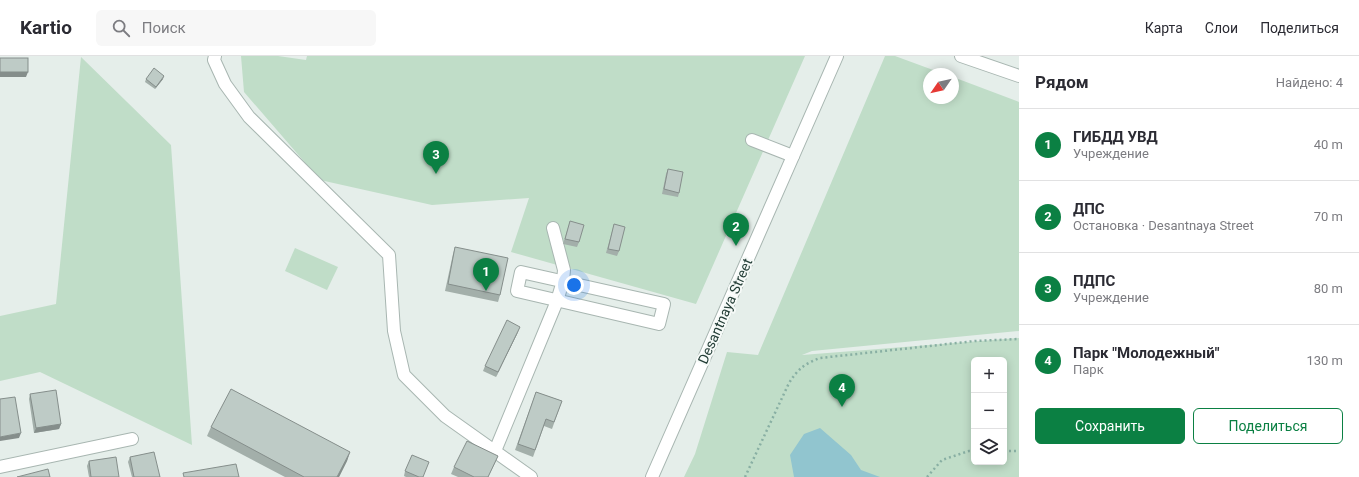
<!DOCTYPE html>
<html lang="ru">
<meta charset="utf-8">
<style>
body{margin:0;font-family:Roboto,sans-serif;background:#f7f7f7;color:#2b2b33}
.controls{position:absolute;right:12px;bottom:12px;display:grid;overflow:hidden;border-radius:6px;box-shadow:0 2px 10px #0003}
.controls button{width:36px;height:36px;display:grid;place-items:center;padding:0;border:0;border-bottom:1px solid #e1e1e2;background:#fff;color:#2b2b33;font:20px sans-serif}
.compass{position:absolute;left:923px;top:12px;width:36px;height:36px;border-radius:50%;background:#fff;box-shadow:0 2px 10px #0003;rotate:236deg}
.you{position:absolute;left:574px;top:229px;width:14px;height:14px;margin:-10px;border:3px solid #fff;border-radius:50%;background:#1a73e8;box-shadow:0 0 0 6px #1a73e833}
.badge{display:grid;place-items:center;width:26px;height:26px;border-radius:50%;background:#0b8043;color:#fff;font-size:13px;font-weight:700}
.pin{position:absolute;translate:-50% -33px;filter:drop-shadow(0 1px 2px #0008)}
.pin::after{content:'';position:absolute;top:21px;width:14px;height:12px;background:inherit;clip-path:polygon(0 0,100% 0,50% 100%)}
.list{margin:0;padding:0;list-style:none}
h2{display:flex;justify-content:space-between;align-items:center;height:52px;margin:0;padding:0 16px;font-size:17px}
h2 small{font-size:13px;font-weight:400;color:#7c7c81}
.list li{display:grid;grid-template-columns:26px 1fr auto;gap:12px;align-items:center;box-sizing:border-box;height:72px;padding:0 16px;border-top:1px solid #e1e1e2}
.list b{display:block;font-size:15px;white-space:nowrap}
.list p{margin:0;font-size:13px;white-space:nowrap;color:#7c7c81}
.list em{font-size:13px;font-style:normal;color:#7c7c81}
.actions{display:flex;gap:8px;padding:12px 16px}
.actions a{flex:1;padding:9px 0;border:1px solid #0b8043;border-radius:6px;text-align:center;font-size:14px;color:#0b8043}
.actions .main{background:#0b8043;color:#fff}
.icon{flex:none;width:22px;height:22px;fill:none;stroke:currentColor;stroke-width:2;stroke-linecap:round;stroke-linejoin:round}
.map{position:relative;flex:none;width:1019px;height:421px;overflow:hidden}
header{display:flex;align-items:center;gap:24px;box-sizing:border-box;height:56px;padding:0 20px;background:#fff;border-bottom:1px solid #e1e1e2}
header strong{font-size:19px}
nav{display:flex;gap:22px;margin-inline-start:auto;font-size:14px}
.search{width:280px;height:36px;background:#f7f7f7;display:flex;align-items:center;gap:10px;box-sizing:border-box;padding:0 14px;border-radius:6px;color:#7c7c81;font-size:15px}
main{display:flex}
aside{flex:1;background:#fff}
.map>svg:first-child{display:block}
.green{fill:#c0ddc8;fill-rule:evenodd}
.water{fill:#91c5cf}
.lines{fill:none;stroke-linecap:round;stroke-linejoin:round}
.minor-casing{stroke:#a8b6b1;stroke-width:14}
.path{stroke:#88afa3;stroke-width:2.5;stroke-dasharray:2 3;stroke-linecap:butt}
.minor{stroke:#fff;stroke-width:12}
.wall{fill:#a3afaa}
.shaded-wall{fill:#858e8b}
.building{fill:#becbc6;stroke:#858e8b}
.labels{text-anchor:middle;stroke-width:4;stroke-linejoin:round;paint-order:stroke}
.street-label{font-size:14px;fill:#253f38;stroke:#f6faf8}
</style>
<header>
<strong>Kartio</strong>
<div class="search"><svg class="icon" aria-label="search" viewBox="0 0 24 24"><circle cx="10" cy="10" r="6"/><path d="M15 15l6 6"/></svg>Поиск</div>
<nav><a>Карта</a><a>Слои</a><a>Поделиться</a></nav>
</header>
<main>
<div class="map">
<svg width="1019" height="421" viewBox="0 0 1019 421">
<rect width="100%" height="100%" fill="#e5eeea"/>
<g class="green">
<polygon points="241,0 278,0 306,4 307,0 805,0 696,248 511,196 529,142 432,149 320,124 244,36"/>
<path d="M885 0H895L944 18H929V42H953V21L1019 46V275L812 295 802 299 1019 282V421H684L695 398 727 296 758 299ZM974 304H1004V406H974Z"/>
<polygon points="81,1 171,89 192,389 40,316 0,325 0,260 56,248"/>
<polygon points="295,192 338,211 327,234 285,215"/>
</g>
<polygon class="water" points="820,372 851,399 861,414 880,421 794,421 790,399 804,378"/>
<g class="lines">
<defs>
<g id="minor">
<polyline points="215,0 214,4 225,28 249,61 389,199 394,275 404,319 445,360 531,421"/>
<polyline points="961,0 1019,20"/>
<polyline points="752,84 793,100"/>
<polygon points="521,216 664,248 659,268 517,235"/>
<polyline points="495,395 557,245 563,225 564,214 553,172"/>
<polyline points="0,411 132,383"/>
<polyline points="652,421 837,0"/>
</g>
</defs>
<use href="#minor" class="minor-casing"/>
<g class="path">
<polyline points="1004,395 1019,395"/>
<path d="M745 421 789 327C798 313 804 308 820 302L975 285 1019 283"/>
<polyline points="927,421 942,404 969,395 974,395"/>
</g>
<use href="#minor" class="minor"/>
</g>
<g class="wall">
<polygon points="146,23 163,23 155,33 145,26"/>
<polygon points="668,113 679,137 678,141 662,138 666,118"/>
<polygon points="570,165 579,186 577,191 563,188"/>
<polygon points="614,168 619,195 617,200 606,197"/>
<polygon points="455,191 500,239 498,246 445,235 453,198"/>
<polygon points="518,276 496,321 483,315 485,310"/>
<polygon points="536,336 562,345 552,373 544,370 533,401 515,394"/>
<polygon points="30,338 61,368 59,373 34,377 29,343"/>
<polygon points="211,371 350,396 347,405 339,421 285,421 207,380"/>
<polygon points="498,400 495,407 488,421 458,421 451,418 454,411"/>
<polygon points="130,401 160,421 132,421 128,406"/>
<polygon points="89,405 119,421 89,421 87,410"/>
<polygon points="405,415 423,421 406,421 404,420"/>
</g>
<g class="shaded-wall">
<polygon points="0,16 28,16 26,21 0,21"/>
<polygon points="164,20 163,23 155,33 156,31"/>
<polygon points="520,271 518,276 496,321 498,316"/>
<polygon points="61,368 59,373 34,377 36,372"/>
<polygon points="21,377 19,382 0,385 0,381"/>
<polygon points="350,396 347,405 339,421 337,421"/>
</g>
<g class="building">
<rect x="0" y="2" width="28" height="14"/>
<polygon points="154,12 164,20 156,31 146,23"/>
<polygon points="668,113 683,116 679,137 664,133"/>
<polygon points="570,165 584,169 579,186 565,183"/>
<polygon points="614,168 625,171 619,195 608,193"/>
<polygon points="455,191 508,202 500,239 448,228"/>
<polygon points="507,264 520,271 498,316 485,310"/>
<polygon points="231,333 350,396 337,421 304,421 211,371"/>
<polygon points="56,334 61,368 36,372 30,338"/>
<polygon points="536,336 562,345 554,366 546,363 535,394 518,388"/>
<polygon points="15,341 21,377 0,381 0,343"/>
<polygon points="467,385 498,400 488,421 474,421 454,411"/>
<polygon points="154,396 160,421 134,421 130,401"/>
<polygon points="412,399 429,406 423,421 419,421 405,415"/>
<polygon points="116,401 119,421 91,421 89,405"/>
<polygon points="236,408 239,421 184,421 183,417"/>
<polygon points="48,413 50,421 17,421"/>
</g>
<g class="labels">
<g class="street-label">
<text transform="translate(725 255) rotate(-66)" y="5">Desantnaya Street</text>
</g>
</g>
</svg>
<div class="controls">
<button>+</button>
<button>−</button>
<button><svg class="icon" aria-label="layers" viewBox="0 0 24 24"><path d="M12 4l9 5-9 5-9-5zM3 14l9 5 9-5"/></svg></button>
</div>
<svg class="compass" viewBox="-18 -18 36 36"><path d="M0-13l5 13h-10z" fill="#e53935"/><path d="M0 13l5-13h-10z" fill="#7c7c81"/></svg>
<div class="you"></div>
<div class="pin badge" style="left:486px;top:235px">1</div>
<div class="pin badge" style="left:736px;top:190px">2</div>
<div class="pin badge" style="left:436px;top:118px">3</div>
<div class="pin badge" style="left:842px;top:351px">4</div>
</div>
<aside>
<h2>Рядом<small>Найдено: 4</small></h2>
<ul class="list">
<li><span class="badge">1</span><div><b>ГИБДД УВД</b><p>Учреждение</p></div><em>40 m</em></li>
<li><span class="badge">2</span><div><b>ДПС</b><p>Остановка · Desantnaya Street</p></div><em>70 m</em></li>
<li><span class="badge">3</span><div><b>ПДПС</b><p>Учреждение</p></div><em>80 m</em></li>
<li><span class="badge">4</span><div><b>Парк &quot;Молодежный&quot;</b><p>Парк</p></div><em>130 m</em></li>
</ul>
<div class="actions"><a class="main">Сохранить</a><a>Поделиться</a></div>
</aside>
</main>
